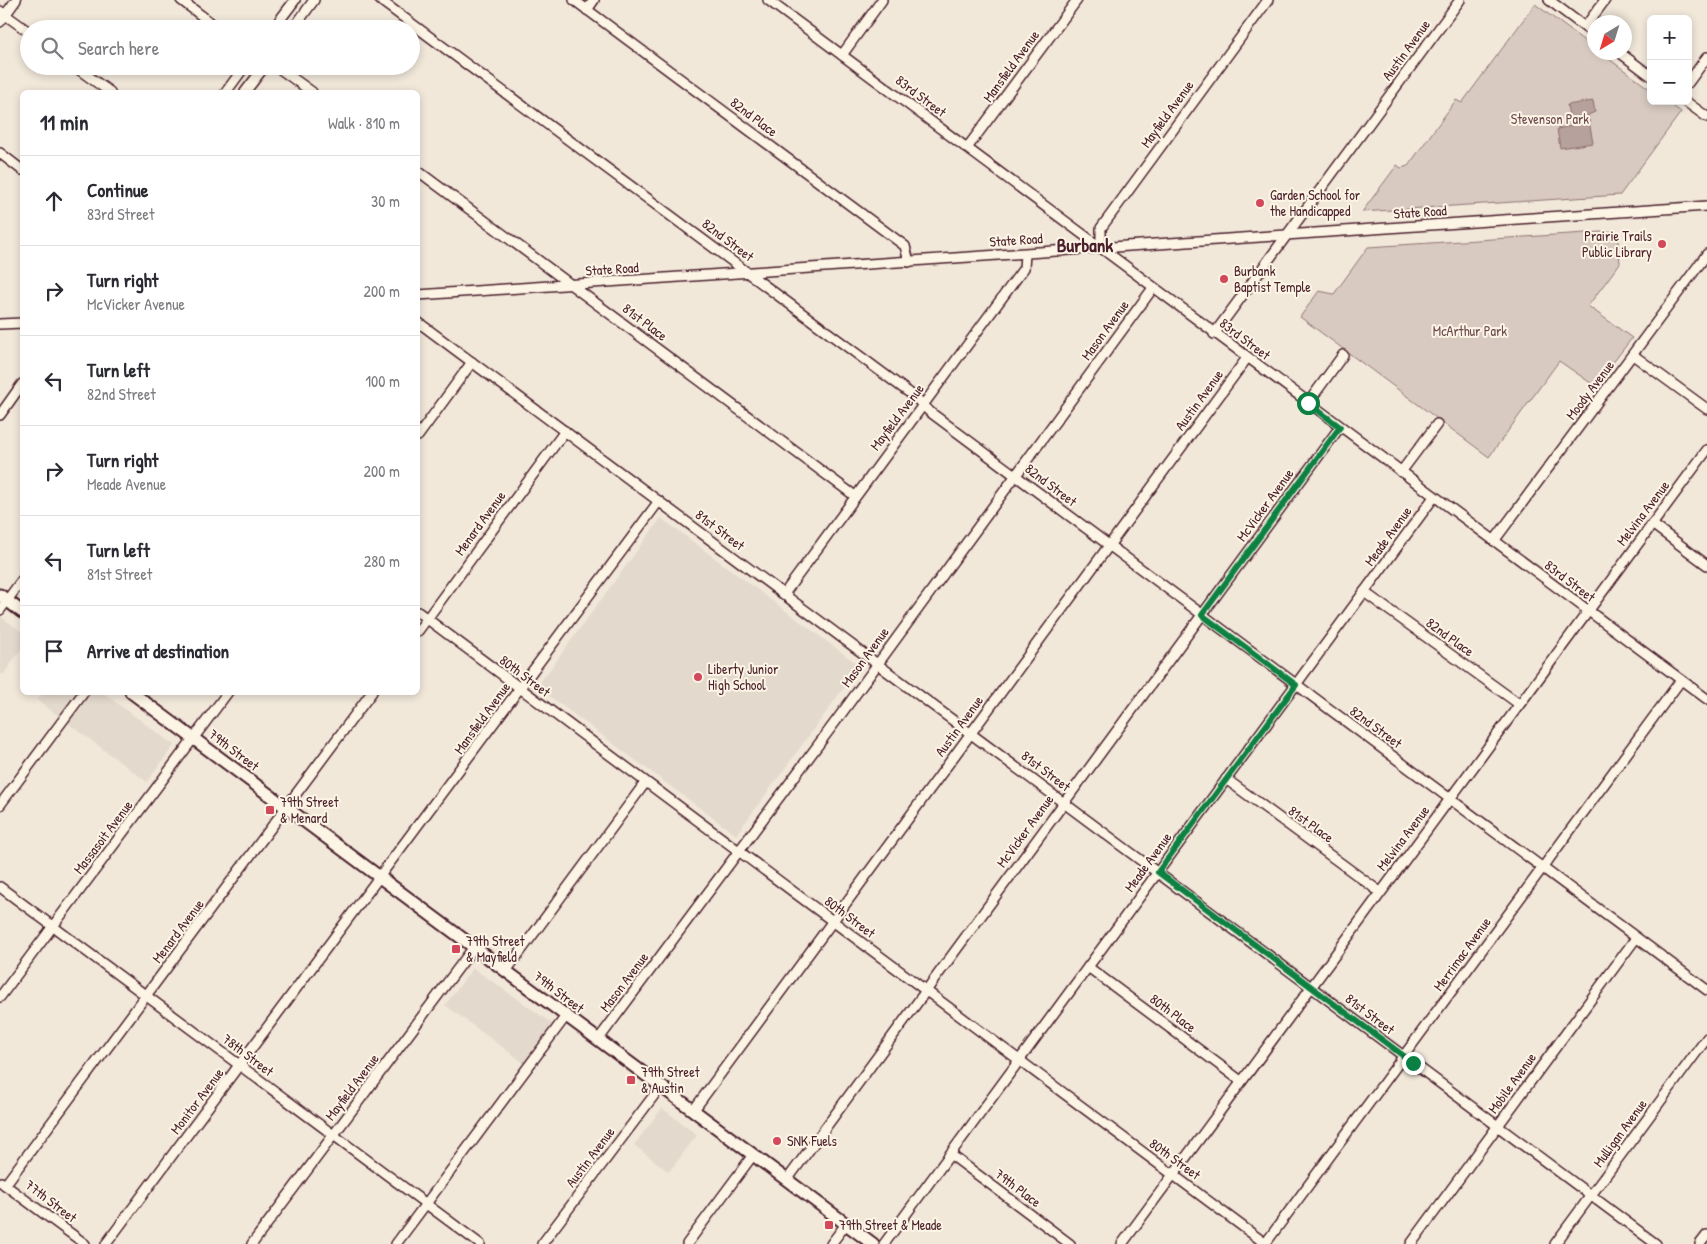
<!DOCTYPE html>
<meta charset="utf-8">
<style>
body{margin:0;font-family:"Patrick Hand",sans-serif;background:#f2f2f3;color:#2b2b33}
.controls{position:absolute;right:15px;top:15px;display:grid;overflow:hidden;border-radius:8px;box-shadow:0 2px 8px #0003}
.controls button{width:45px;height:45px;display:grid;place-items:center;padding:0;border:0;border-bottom:1px solid #e1e1e2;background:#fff;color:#2b2b33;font:25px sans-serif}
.compass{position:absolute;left:1587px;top:15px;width:45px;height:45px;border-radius:50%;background:#fff;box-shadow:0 2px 8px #0003;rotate:218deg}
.stop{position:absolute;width:15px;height:15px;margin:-11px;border:4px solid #0b8043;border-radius:50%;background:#fff}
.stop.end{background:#0b8043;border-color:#fff;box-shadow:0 1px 5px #0008}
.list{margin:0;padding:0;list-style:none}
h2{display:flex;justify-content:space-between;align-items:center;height:65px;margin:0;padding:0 20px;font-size:21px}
h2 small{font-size:16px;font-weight:400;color:#7c7c81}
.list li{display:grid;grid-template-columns:32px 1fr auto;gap:15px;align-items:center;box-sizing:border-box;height:90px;padding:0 20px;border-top:1px solid #e1e1e2}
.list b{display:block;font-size:19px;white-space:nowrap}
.list p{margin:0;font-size:16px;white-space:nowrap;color:#7c7c81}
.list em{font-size:16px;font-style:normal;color:#7c7c81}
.icon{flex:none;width:28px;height:28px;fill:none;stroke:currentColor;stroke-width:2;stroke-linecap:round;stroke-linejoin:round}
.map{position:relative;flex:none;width:1707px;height:1244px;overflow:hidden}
.search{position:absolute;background:#fff;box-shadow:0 2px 8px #0003;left:20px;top:20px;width:400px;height:55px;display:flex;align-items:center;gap:12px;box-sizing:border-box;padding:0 18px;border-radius:28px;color:#7c7c81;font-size:19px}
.panel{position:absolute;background:#fff;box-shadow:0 2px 8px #0003;left:20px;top:90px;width:400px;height:605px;border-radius:8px}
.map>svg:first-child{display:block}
.built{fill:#e4d9cd}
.green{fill:#d8cac0;stroke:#917476}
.water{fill:#b6a19c;stroke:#8b6d6f}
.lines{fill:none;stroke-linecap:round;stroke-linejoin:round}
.minor-casing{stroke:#4a1f2b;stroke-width:12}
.major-casing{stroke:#4a1f2b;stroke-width:15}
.minor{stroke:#fcf5e5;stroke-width:9}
.major{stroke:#fcf5e5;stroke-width:11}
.route{stroke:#0b8043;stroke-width:6}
.poi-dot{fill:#d1495b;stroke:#fcf5e5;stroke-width:2}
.labels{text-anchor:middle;stroke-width:4;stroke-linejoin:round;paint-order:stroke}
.street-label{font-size:14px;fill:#4a1f2b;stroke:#fcf5e5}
.park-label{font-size:14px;fill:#6e4a50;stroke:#fcf5e5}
.poi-label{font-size:14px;fill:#4a1f2b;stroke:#fcf5e5;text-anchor:start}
.district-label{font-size:19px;font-weight:bold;fill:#4a1f2b;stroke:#fcf5e5}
</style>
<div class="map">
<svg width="1707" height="1244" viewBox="0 0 1707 1244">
<rect width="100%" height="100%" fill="#f1e8da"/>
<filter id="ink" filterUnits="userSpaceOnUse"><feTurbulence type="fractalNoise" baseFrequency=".02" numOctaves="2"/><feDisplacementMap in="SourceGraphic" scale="10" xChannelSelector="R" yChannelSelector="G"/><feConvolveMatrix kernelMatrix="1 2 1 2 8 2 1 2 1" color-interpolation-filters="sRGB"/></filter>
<g filter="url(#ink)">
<g class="built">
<polygon points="661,518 860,666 736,835 537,687"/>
<polygon points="0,616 22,632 22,648 3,675 0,673"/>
<polygon points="43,693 103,693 174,745 147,782 37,700"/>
<polygon points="473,968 553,1024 524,1063 445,1005"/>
<polygon points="662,1108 697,1135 669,1172 634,1145"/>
</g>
<g class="green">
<polygon points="1535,4 1594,48 1594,52 1601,53 1651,90 1651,101 1666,101 1681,112 1620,195 1362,212 1397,165 1401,168 1408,166 1456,100 1462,103"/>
<polygon points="1617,231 1620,263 1588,306 1632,338 1595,386 1559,361 1489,457 1300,317 1319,291 1334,294 1368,247"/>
</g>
<polygon class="water" points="1593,101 1595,112 1588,115 1593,143 1560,148 1557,129 1571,126 1567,105"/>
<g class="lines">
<defs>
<g id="minor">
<polyline points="181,0 219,29"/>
<polyline points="380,0 915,397 930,412 1707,990"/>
<polyline points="574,0 905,246 909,262"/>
<polyline points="768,0 1707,699"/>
<polyline points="1549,0 1594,34"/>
<polyline points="587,10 594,0"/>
<polyline points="0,11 29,32"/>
<polyline points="0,22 16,0"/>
<polyline points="1585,27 1605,0"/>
<polyline points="273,29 295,0"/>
<polyline points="293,29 314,0"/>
<polyline points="1619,52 1651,76"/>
<polyline points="842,55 882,0"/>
<polyline points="74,66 110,92"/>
<polyline points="276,66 312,92"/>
<polyline points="1688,83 1707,57"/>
<polyline points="226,92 245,66"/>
<polyline points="245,92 265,66"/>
<polyline points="1685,101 1707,117"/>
<polyline points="967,148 1077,0"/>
<polyline points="0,153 22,170"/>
<polyline points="418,171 855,496"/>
<polyline points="1101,248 1101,228 1268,0"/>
<polyline points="418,295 1707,206"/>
<polyline points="418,322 1656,1244"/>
<polyline points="0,324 22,323"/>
<polyline points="1214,334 1460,0"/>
<polyline points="1633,355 1707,409"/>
<polyline points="1308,403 1343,355"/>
<polyline points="0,415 22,384"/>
<polyline points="418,436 472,362"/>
<polyline points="1401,472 1437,424"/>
<polyline points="1652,524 1707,565"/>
<polyline points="1494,541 1707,254"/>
<polyline points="1364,592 1519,704"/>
<polyline points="784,594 1024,268 1025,254"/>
<polyline points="0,610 22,580"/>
<polyline points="418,612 1266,1244"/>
<polyline points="418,631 565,431"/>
<polyline points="1226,779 1380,892"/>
<polyline points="0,805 84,692"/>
<polyline points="0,887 480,1244"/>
<polyline points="1088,967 1241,1081"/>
<polyline points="506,971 645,783"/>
<polyline points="0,997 228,692"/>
<polyline points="598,1040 836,721 1153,288"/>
<polyline points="693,1111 1247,358"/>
<polyline points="950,1154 1070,1244"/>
<polyline points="787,1180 1340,427"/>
<polyline points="1,1182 85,1244"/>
<polyline points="5,1185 372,692"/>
<polyline points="106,1244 659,501"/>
<polyline points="252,1244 474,947"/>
<polyline points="396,1244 566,1016"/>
<polyline points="542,1244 661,1086"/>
<polyline points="687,1244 753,1155"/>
<polyline points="831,1244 846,1224"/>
<polyline points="884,1244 1434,497"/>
<polyline points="1122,1244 1707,450"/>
<polyline points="1265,1244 1681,680"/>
<polyline points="1411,1244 1636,938"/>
<polyline points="1555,1244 1707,1038"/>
<polyline points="1700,1244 1707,1235"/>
</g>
<g id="major">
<polyline points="0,595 22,612"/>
<polyline points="131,692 873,1244"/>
</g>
</defs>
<use href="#minor" class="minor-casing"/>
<use href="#major" class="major-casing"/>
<use href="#minor" class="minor"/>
<use href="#major" class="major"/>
</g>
</g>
<g class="lines" filter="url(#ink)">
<polyline class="route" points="1308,403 1340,427 1202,615 1296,685 1158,872 1413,1063"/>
</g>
<g class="poi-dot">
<circle cx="1260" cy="203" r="5"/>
<circle cx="1662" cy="244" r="5"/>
<circle cx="1224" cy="279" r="5"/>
<circle cx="698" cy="677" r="5"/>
<rect x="265" y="805" width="10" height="10" rx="2.5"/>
<rect x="451" y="944" width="10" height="10" rx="2.5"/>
<rect x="626" y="1075" width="10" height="10" rx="2.5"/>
<circle cx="777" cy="1141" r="5"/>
<rect x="824" y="1220" width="10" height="10" rx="2.5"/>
</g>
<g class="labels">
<g class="street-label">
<text transform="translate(1406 50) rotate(-54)" y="5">Austin Avenue</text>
<text transform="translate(1011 66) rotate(-54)" y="5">Mansfield Avenue</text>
<text transform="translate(921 96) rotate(37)" y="5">83rd Street</text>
<text transform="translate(1167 114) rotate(-54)" y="5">Mayfield Avenue</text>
<text transform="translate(754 117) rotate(37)" y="5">82nd Place</text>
<text transform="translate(1420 212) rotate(-4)" y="5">State Road</text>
<text transform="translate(728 240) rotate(37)" y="5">82nd Street</text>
<text transform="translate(1016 240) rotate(-4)" y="5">State Road</text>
<text transform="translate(612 269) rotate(-4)" y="5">State Road</text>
<text transform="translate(645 322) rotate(37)" y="5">81st Place</text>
<text transform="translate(1105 330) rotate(-54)" y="5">Mason Avenue</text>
<text transform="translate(1245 339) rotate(37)" y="5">83rd Street</text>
<text transform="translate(1590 390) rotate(-53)" y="5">Moody Avenue</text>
<text transform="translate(1199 400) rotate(-54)" y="5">Austin Avenue</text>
<text transform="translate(897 417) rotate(-53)" y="5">Mayfield Avenue</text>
<text transform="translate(1051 485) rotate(37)" y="5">82nd Street</text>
<text transform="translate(1265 505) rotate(-54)" y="5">McVicker Avenue</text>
<text transform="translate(1643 513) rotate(-53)" y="5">Melvina Avenue</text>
<text transform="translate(480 523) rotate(-54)" y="5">Menard Avenue</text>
<text transform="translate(720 530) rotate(37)" y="5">81st Street</text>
<text transform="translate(1388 536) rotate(-54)" y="5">Meade Avenue</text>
<text transform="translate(1570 581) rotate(37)" y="5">83rd Street</text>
<text transform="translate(1450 637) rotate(36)" y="5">82nd Place</text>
<text transform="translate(865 657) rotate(-54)" y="5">Mason Avenue</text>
<text transform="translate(525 676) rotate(37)" y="5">80th Street</text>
<text transform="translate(482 718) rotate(-54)" y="5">Mansfield Avenue</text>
<text transform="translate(959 726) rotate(-54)" y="5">Austin Avenue</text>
<text transform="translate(1376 727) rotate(36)" y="5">82nd Street</text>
<text transform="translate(234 750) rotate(37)" y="5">79th Street</text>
<text transform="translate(1046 771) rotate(37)" y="5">81st Street</text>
<text transform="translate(1311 824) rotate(36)" y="5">81st Place</text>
<text transform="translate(1025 831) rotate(-54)" y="5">McVicker Avenue</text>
<text transform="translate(103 837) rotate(-53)" y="5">Massasoit Avenue</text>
<text transform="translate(1403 838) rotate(-53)" y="5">Melvina Avenue</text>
<text transform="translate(1148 862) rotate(-54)" y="5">Meade Avenue</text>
<text transform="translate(850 917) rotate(37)" y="5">80th Street</text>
<text transform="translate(178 931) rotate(-53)" y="5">Menard Avenue</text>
<text transform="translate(1462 954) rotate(-54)" y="5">Merrimac Avenue</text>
<text transform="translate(624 982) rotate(-53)" y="5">Mason Avenue</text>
<text transform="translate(559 992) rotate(37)" y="5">79th Street</text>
<text transform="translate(1173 1013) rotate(37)" y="5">80th Place</text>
<text transform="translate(1370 1014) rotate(37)" y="5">81st Street</text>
<text transform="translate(248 1055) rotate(37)" y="5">78th Street</text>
<text transform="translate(1512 1083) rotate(-54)" y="5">Mobile Avenue</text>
<text transform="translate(352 1087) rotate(-53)" y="5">Mayfield Avenue</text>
<text transform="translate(197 1101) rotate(-53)" y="5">Monitor Avenue</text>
<text transform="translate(1620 1133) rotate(-54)" y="5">Mulligan Avenue</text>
<text transform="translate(590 1157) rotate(-53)" y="5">Austin Avenue</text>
<text transform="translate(1175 1159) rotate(36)" y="5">80th Street</text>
<text transform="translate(1018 1188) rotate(37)" y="5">79th Place</text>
<text transform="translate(51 1201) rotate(37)" y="5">77th Street</text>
</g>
<g class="park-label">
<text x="1550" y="124">Stevenson Park</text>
<text x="1470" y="336">McArthur Park</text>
</g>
<g class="poi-label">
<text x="1270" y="200">Garden School for<tspan x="1270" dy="16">the Handicapped</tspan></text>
<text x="1652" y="241" text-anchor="end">Prairie Trails<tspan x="1652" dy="16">Public Library</tspan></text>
<text x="1234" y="276">Burbank<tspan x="1234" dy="16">Baptist Temple</tspan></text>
<text x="708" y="674">Liberty Junior<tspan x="708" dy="16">High School</tspan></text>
<text x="280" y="807">79th Street<tspan x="280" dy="16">&amp; Menard</tspan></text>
<text x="466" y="946">79th Street<tspan x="466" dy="16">&amp; Mayfield</tspan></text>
<text x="641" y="1077">79th Street<tspan x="641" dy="16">&amp; Austin</tspan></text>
<text x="787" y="1146">SNK Fuels</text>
<text x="839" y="1230">79th Street &amp; Meade</text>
</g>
<g class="district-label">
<text x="1085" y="252">Burbank</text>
</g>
</g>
</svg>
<div class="controls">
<button>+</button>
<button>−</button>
</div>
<svg class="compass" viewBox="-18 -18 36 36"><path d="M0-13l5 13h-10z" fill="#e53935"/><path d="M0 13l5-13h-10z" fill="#7c7c81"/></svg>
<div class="stop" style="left:1308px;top:403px"></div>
<div class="stop end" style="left:1413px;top:1063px"></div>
<div class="search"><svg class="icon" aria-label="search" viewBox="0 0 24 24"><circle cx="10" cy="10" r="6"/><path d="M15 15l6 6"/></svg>Search here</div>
<section class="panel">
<h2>11 min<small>Walk · 810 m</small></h2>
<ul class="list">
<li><svg class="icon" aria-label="ahead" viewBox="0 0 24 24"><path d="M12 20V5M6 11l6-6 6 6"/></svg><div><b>Continue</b><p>83rd Street</p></div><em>30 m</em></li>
<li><svg class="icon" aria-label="right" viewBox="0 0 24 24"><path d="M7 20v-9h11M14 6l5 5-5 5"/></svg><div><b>Turn right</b><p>McVicker Avenue</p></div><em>200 m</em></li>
<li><svg class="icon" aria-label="left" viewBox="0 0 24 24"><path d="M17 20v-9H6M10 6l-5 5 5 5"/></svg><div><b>Turn left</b><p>82nd Street</p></div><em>100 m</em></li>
<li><svg class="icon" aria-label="right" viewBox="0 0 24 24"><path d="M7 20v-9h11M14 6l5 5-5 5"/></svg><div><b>Turn right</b><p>Meade Avenue</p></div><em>200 m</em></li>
<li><svg class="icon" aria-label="left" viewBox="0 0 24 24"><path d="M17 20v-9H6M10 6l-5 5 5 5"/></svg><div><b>Turn left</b><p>81st Street</p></div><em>280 m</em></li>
<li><svg class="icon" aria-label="arrive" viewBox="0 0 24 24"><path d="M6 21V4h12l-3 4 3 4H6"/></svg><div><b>Arrive at destination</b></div></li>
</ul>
</section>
</div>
